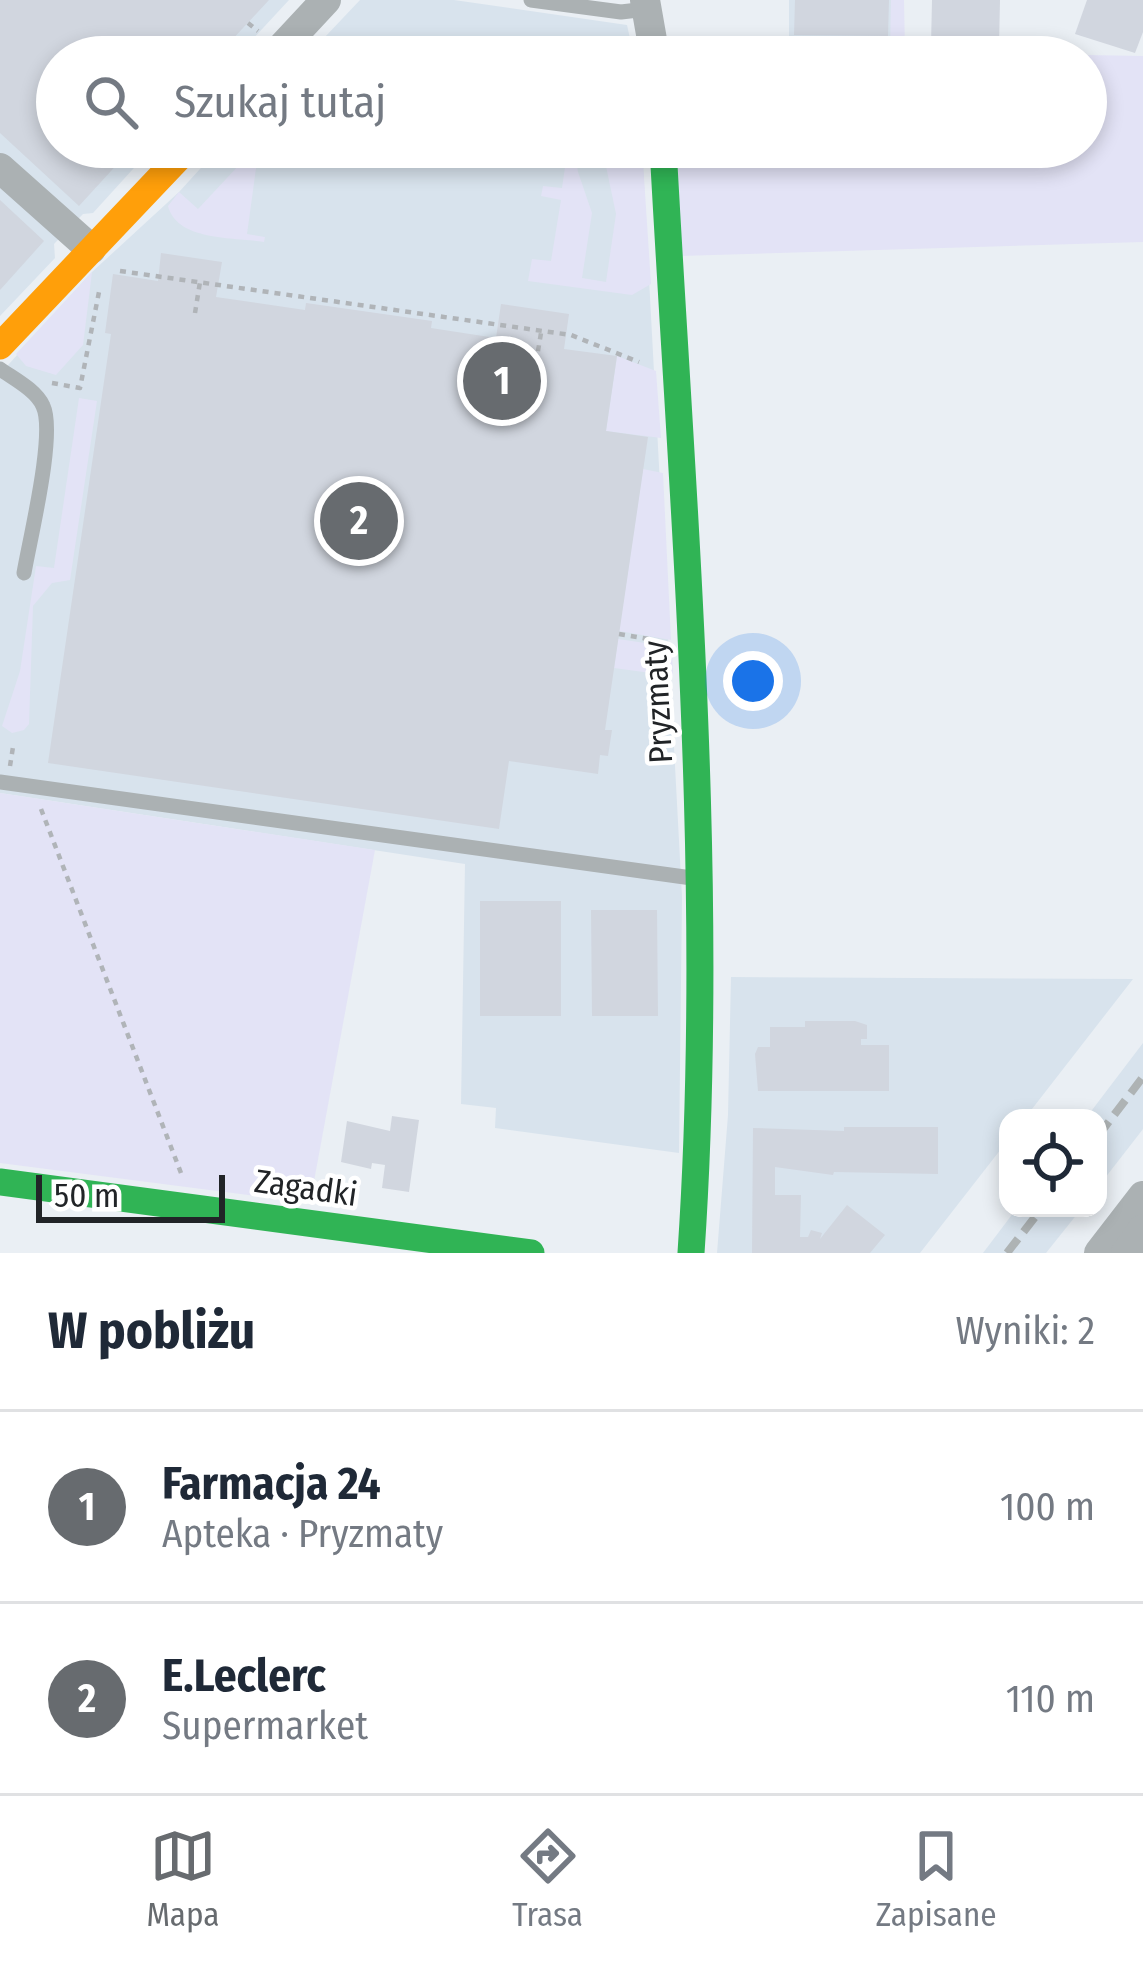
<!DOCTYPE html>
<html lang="pl">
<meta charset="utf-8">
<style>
body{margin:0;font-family:"Fira Sans Condensed",sans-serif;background:#f2f2f3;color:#1f2937}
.controls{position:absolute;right:36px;bottom:36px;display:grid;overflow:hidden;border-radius:24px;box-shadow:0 6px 18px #0003}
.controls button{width:108px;height:108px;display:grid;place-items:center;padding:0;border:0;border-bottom:3px solid #e0e1e3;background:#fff;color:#1f2937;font:60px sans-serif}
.scale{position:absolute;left:36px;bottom:30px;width:189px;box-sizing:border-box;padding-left:12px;border:6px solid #212427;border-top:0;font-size:33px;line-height:42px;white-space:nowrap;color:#212427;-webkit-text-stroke:9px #fff;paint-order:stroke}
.you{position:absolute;left:753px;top:681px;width:42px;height:42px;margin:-30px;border:9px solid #fff;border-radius:50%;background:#1a73e8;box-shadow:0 0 0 18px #1a73e833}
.badge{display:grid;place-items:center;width:78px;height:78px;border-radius:50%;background:#676b6f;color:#fff;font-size:39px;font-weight:700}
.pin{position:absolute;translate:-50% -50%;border:6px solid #fff;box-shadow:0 3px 12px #0006}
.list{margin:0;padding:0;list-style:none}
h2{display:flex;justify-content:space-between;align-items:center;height:156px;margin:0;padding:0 48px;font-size:51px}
h2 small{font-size:39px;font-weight:400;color:#747a83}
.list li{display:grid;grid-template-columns:78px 1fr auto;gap:36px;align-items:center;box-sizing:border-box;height:192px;padding:0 48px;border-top:3px solid #e0e1e3}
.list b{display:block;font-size:45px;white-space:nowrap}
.list p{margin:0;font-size:39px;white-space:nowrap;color:#747a83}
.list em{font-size:39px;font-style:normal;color:#747a83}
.icon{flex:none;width:66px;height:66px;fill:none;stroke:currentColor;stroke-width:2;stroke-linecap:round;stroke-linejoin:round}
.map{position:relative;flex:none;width:1143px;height:1253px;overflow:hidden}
.search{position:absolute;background:#fff;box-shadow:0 6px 18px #0003;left:36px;right:36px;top:36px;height:132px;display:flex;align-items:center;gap:30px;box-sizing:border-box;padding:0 42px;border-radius:66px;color:#747a83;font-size:45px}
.sheet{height:540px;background:#fff}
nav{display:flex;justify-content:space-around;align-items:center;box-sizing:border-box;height:168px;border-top:3px solid #e0e1e3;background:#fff;font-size:33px;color:#747a83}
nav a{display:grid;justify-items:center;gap:6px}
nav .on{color:#676b6f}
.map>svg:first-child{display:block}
.built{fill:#d8e3ed}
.green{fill:#e3e3f6}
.building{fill:#d1d6df}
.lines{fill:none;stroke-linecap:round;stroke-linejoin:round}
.path{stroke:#b0b4b8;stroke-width:4.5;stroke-dasharray:6 6;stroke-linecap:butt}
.lane{stroke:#abb1b3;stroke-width:15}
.street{stroke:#abb1b3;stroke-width:30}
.fast{stroke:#30b455;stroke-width:27}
.slow{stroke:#ff9f0a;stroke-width:27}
.rail{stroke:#aeb3b4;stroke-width:8;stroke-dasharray:18 9;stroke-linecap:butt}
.labels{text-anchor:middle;stroke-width:9;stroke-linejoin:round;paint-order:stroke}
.street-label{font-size:33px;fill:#212427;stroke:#fff}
</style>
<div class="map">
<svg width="1143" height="1253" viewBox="0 0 1143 1253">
<rect width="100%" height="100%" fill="#eaeff4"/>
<g class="built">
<polygon points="0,0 289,0 236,57 57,57 57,147 153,147 93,213 83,214 54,244 55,258 0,316"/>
<polygon points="360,0 454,0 627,25 634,57 306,57"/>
<polygon points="789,0 891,0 891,53 789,52"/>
<polygon points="220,147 642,147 682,897 679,1153 495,1128 496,1108 461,1104 465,864 0,793 0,374 92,272 179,192"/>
<polygon points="731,977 1133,979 1025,1118 1008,1118 1008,1140 920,1253 717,1253 728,1115"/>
<polygon points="1143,1043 1143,1129 1098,1187 1098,1118 1086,1118"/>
<polygon points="1017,1208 1082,1208 1046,1253 983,1253"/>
</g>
<g class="green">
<polygon points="891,0 904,0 905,52 1143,56 1143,242 680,256 674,147 1086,147 1086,57 672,57 671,47 890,53"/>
<path d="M275 147 277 156 258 154 247 234 265 237 264 242C233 237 177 241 168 206L179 192 198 209 255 148Z"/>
<polygon points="568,147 574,147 578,172 592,213 582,278 606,282 616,214 602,147 642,147 651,284 632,295 528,281 532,259 551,261 561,200 541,196 543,186 562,188"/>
<polygon points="92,272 83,345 56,375 26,366 16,354"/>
<polygon points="617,356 656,371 661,438 606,431"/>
<polygon points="79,398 97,401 70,580 52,583 33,606 29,724 24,730 12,733 2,726 20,671 36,566 54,568"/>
<polygon points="643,469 663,473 671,640 619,631"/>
<polygon points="618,639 672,647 673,676 614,668"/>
<polygon points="0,793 375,850 310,1203 0,1163"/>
</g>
<g class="building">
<polygon points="0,0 269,0 216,57 57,57 57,147 133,147 79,206 0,133"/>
<polygon points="795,0 889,0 888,36 794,35"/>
<polygon points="932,0 1000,0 999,46 931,45"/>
<polygon points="1087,0 1143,0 1143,32 1135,53 1075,34"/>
<polygon points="0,200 44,241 0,290"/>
<polygon points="161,253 222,262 216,297 305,310 306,303 432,321 431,328 496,338 501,304 569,314 564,349 617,356 606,431 648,437 605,730 612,730 608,756 600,755 598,774 509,761 499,829 48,763 111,334 105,333 113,274 158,281"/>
<rect x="480" y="901" width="81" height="115"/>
<polygon points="591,910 657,910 658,1016 592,1016"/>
<polygon points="805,1021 855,1021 867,1025 867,1039 861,1039 861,1045 889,1045 889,1091 758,1091 755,1054 758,1047 770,1047 770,1027 805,1027"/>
<polygon points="392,1116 419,1120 409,1192 382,1188 385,1165 372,1163 371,1169 341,1162 347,1121 390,1131"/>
<polygon points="844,1127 938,1127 938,1174 834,1172 833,1175 775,1167 775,1195 801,1195 800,1237 808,1237 811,1230 822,1233 820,1239 847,1205 885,1235 870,1253 752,1253 753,1128 844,1131"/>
</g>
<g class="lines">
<g class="path">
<polyline points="248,23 258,31"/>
<polyline points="120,271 571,335 639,362"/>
<polyline points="195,313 200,282"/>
<polyline points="536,363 541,333"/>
<polyline points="52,383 80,388 99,292"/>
<polyline points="619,634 654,640"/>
<polyline points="10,766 13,747"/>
<polyline points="41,809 181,1173"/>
</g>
<g class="lane">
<polyline points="531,0 621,12 647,9"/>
<path d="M0 369C14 379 36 390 43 406 56 433 30 538 24 573"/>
<polyline points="0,782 699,879"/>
</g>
<g class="street">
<polyline points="645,0 655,57"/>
<polyline points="273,57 326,0"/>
<polyline points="0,168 91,249"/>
<polyline points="1099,1253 1143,1196"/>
<polyline points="1126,1253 1143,1229"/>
</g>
<g class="fast">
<path d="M663 147C683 515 716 884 691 1253"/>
<polyline points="0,1182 531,1253"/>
</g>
<polyline class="slow" points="0,346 189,147"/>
<g class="rail">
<polyline points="1098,1136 1143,1077"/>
<polyline points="1007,1253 1042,1208"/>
</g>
</g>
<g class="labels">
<g class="street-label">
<text transform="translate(657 702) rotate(-93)" y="12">Pryzmaty</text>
<text transform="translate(306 1187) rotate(8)" y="12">Zagadki</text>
</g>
</g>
</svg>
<div class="controls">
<button><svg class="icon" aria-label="locate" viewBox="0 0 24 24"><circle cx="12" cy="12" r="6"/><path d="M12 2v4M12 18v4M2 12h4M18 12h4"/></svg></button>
</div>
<div class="scale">50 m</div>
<div class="you"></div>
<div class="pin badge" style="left:502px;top:381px">1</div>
<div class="pin badge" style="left:359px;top:521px">2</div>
<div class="search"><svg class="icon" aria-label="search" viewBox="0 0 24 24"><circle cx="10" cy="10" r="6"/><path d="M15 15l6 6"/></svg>Szukaj tutaj</div>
</div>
<section class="sheet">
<h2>W pobliżu<small>Wyniki: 2</small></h2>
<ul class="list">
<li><span class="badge">1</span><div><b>Farmacja 24</b><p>Apteka · Pryzmaty</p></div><em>100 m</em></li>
<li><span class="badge">2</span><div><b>E.Leclerc</b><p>Supermarket</p></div><em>110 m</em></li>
</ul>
</section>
<nav>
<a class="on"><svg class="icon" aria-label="map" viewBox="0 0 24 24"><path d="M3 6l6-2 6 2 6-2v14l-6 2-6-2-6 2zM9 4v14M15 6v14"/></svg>Mapa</a>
<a><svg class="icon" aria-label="directions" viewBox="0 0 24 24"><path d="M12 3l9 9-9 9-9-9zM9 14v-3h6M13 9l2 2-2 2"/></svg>Trasa</a>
<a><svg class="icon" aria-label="saved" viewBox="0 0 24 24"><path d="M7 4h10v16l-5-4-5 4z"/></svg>Zapisane</a>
</nav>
